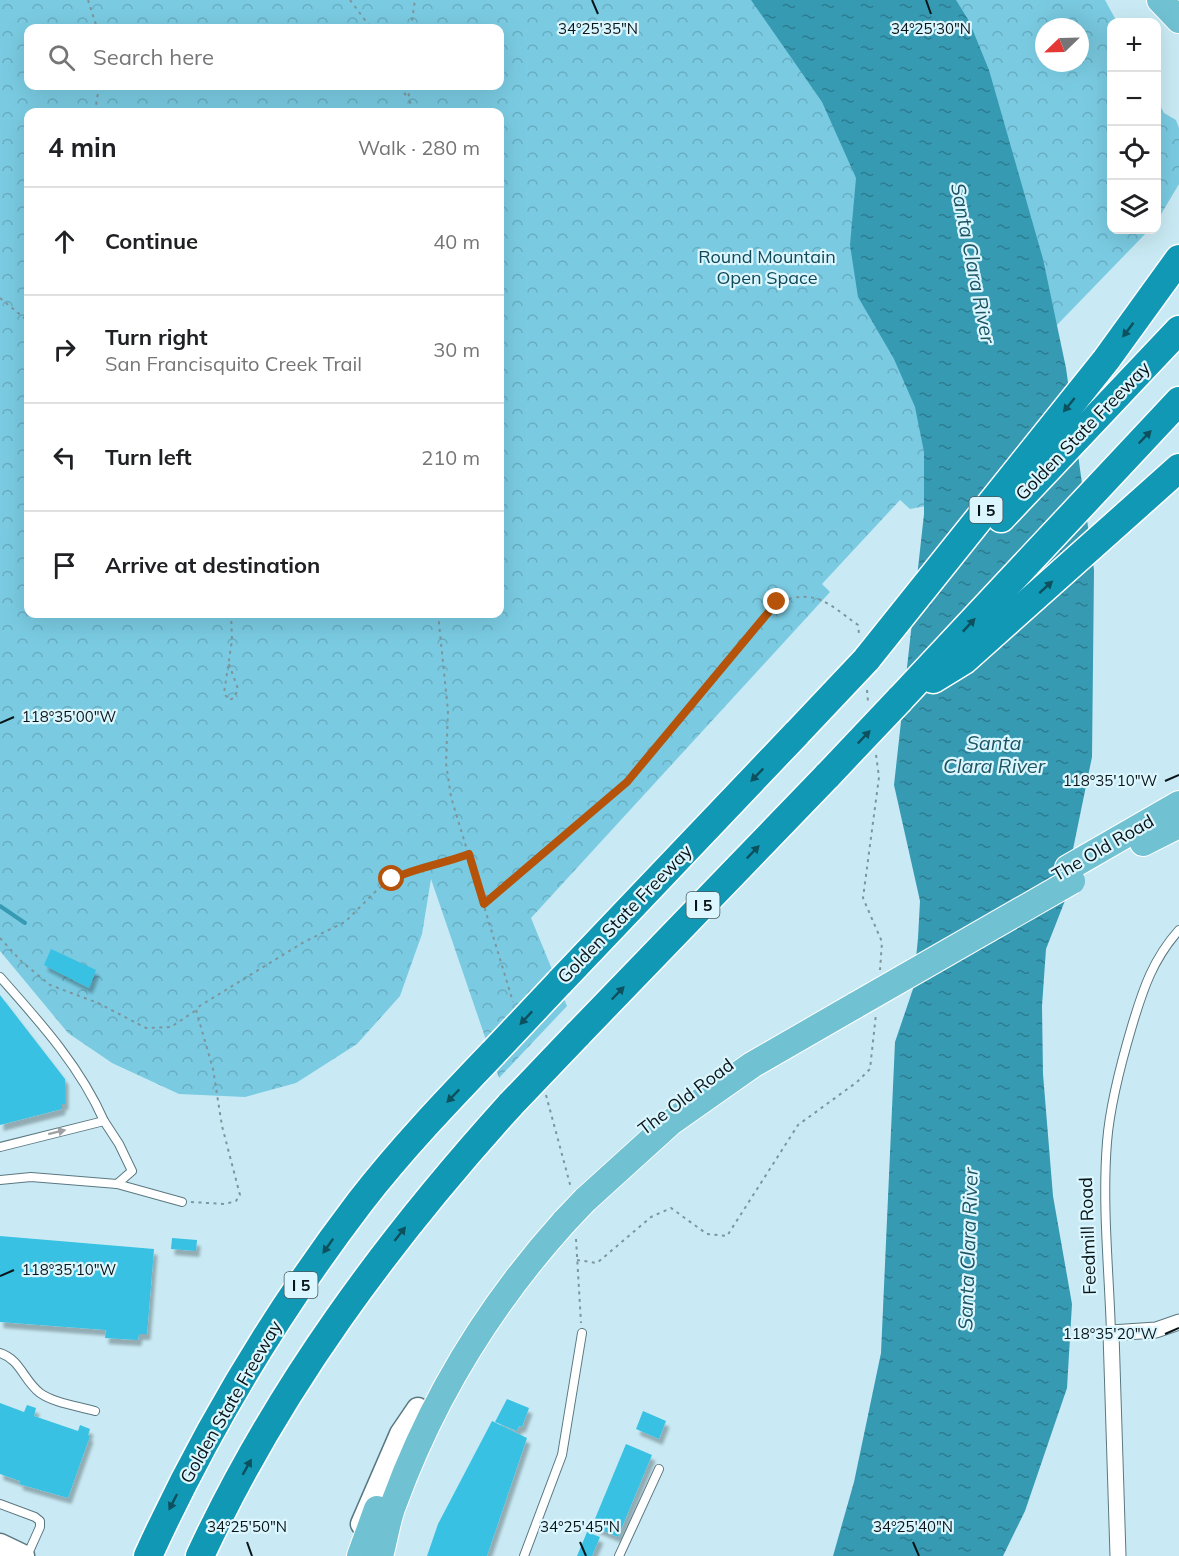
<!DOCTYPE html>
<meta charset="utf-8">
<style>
body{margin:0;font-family:Mulish,sans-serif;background:#f6f6f6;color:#202124}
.controls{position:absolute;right:18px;top:18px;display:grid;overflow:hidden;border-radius:12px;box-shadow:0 6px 24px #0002}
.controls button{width:54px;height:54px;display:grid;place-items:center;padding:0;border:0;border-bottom:2px solid #e0e0e0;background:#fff;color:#202124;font:30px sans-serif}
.compass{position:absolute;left:1035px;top:18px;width:54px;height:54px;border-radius:50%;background:#fff;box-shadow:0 6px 24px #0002;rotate:247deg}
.stop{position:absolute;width:18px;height:18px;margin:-14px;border:4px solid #b45309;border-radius:50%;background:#fff}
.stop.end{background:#b45309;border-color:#fff;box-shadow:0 2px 6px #0008}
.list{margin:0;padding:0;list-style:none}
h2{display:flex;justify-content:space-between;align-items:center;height:78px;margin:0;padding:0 24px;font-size:26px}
h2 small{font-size:20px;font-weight:400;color:#757577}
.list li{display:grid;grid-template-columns:39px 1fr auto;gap:18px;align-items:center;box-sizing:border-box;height:108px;padding:0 24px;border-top:2px solid #e0e0e0}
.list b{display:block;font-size:22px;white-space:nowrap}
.list p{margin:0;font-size:20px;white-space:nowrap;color:#757577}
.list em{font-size:20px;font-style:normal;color:#757577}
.icon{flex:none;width:33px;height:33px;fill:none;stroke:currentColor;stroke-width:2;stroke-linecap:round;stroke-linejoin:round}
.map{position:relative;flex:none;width:1179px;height:1556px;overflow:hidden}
.search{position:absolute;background:#fff;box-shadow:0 6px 24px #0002;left:24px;top:24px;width:480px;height:66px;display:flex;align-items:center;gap:15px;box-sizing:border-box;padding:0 21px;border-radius:12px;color:#757577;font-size:22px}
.panel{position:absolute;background:#fff;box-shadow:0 6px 24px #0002;left:24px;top:108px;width:480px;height:510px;border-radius:12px}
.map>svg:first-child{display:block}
.park{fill:url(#park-crowns);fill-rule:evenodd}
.water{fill:url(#water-ripples)}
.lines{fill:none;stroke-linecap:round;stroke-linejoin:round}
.stream{stroke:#369ab3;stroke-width:4}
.building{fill:#38c1e2;filter:url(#shadow)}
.service-casing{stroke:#5a7881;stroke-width:10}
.minor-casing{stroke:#5a7881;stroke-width:17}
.secondary-casing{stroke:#5a7881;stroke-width:25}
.primary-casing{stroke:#fff;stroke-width:28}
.motorway-casing{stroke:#fff;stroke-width:31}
.path{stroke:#7d969d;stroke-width:2;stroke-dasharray:3 4.5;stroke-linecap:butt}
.service{stroke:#fff;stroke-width:8}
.minor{stroke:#fff;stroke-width:15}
.secondary{stroke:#fff;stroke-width:22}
.primary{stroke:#70c1d2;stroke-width:26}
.motorway{stroke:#1198b4;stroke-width:28}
.primary-bridge-casing{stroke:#fff;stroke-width:28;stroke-linecap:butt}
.motorway-bridge-casing{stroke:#fff;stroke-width:31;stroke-linecap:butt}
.primary-bridge{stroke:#70c1d2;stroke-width:26}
.motorway-bridge{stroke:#1198b4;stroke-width:28}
.oneway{fill:#0d505e}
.oneway2{fill:#9da1a3}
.route{stroke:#b45309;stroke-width:8}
.ticks{fill:none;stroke:#091518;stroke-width:2}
.labels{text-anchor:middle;stroke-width:4.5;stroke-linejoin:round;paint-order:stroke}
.shield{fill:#dbf6fe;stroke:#48585d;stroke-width:1.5}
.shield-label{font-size:16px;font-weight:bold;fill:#091518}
.park-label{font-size:18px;fill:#104957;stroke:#dbf6fe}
.street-label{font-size:18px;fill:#091518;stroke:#dbf6fe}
.water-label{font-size:20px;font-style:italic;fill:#1e5462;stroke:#dbf6fe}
.ticks-label{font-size:15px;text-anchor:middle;fill:#091518;stroke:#dbf6fe;stroke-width:4.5;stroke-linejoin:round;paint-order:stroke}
</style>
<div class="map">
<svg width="1179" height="1556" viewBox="0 0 1179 1556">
<defs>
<pattern id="park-crowns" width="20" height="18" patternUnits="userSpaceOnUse" patternTransform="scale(1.5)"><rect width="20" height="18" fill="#7acbe2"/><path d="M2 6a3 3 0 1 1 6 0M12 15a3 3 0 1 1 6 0" fill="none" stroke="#68adc1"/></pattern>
<pattern id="water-ripples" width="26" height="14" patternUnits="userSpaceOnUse" patternTransform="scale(1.5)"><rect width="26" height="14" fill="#369ab3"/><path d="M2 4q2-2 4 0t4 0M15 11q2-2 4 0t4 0" fill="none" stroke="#2c7c91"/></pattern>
<filter id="shadow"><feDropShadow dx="3.5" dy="6" stdDeviation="1.5" flood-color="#0004"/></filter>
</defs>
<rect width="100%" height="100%" fill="#c9eaf4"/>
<g class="park">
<path d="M0 0H1105L1117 22H1112V230H1149L1025 358 942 503 910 509 900 500 822 584 830 592 531 918 567 1006 499 1078 431 879 422 934 400 996 357 1044 296 1083 245 1097 179 1094 112 1063 68 1033 0 951ZM1044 27H1080V63H1044ZM28 28H500V86H28ZM28 112H500V614H28Z"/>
<polygon points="1157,99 1164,113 1176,120 1179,128 1179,184 1157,221"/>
</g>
<polygon class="water" points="751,0 956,0 969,21 989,70 1043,259 1066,368 1094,570 1092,757 1072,854 1066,898 1046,949 1042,1006 1043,1074 1053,1196 1072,1304 1067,1388 1025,1511 1003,1556 833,1556 854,1482 881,1353 895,1042 913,989 918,938 920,901 894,785 924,514 924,452 915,407 894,359 858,297 850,245 856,178 822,102"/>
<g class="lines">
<polyline class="stream" points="0,906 25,923"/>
</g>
<g class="building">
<polygon points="51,949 96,970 89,988 44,965"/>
<polygon points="0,995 65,1079 65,1104 62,1104 62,1109 0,1125"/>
<polygon points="0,1236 154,1249 147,1334 139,1334 138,1340 105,1338 106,1330 0,1322"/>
<polygon points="172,1238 197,1240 196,1251 171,1249"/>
<polygon points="507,1399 529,1408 522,1427 519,1426 517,1431 495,1422"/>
<polygon points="0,1403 24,1412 27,1405 36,1408 34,1416 78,1431 80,1425 90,1429 88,1435 90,1436 68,1498 19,1484 20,1481 0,1474"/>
<polygon points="643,1411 666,1421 659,1439 636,1429"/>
<polygon points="492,1421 527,1438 487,1556 427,1556 438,1524"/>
<polygon points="626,1444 652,1455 618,1537 592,1526"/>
<polygon points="587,1532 600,1537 592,1556 577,1556"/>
</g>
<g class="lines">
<defs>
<g id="service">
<path d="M0 977C39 1021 80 1066 104 1121"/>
<polyline points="0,1147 104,1121 119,1144 132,1171 117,1184 31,1177 0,1180"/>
<polyline points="117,1184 182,1202"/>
<path d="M1111 1333C1109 1270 1102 1205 1107 1142 1110 1104 1121 1063 1132 1026 1143 989 1153 959 1179 930"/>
<path d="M0 1353C20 1359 24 1381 40 1393 54 1403 78 1406 95 1411"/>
<polyline points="0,1504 35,1517 40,1521 40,1527 27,1556"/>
<polyline points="524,1556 562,1455 582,1333"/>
<polyline points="619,1556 659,1469"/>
</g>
<polyline id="minor" points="1118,1556 1111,1333 1156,1330 1179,1322"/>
<g id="secondary">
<polyline points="362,1524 401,1434 418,1409"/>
<polyline points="0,1545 23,1556"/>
</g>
<g id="primary">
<polyline points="1160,0 1179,20"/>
<polyline points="1143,843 1179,825"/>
<polyline points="1068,868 1179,804"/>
<polyline points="585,1200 671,1122 752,1065 856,1005"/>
<polyline points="360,1556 377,1509"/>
<path d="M380 1556C385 1539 387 1520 394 1503 432 1399 491 1303 565 1221"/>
</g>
<g id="motorway">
<polyline points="1001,518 1179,330"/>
<polyline points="866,660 1106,360 1179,259"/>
<polyline points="933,679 964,660 1179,468"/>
<polyline points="900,699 1179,401"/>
<polyline points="559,983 797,733"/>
<polyline points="577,1035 828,775"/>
<path d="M148 1556C205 1431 277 1311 360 1202 401 1149 447 1101 493 1053"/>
<path d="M200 1556C278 1388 388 1240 511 1104"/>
</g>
</defs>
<use href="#service" class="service-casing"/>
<use href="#minor" class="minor-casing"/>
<use href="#secondary" class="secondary-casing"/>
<use href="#primary" class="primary-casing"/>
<use href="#motorway" class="motorway-casing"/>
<g class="path">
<polyline points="88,0 97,28"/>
<polyline points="350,0 371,28"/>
<polyline points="411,28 415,0"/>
<polyline points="401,86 407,98"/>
<polyline points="407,86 412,112"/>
<polyline points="95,112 99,86"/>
<polyline points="0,298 28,321"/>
<polyline points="438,614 448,711 446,763 451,797 513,1002"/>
<polyline points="229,664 238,689 234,698 229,700 224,693 232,640 231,614"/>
<polyline points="867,690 868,702"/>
<polyline points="876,755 879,777 863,898 882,942 880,970"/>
<path d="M484 905 627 782 777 602C817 589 826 602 858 625L859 634"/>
<polyline points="0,938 22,962 50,985 98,1003 146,1028 171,1027 195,1011"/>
<polyline points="546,1095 571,1188"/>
<polyline points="191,1202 225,1204 236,1201 240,1195 222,1126 213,1069 196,1010 198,1007 304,942 345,922 377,890 392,879 419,867 445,863 468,854"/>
<polyline points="576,1239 581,1323"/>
<polyline points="577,1260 597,1263 651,1217 671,1208 707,1234 727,1236 798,1125 857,1082 870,1069 876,1014"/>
</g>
<use href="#service" class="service"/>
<use href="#minor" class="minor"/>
<use href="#secondary" class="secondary"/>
<use href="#primary" class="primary"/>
<use href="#motorway" class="motorway"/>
<defs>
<g id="primary-bridge">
<polyline points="856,1005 1072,881"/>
<polyline points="565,1221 585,1200"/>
</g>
<g id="motorway-bridge">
<polyline points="797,733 866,660"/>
<polyline points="828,775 900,699"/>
<polyline points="493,1053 559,983"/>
<polyline points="511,1104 577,1035"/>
</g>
</defs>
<use href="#primary-bridge" class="primary-bridge-casing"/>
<use href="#motorway-bridge" class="motorway-bridge-casing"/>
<use href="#primary-bridge" class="primary-bridge"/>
<use href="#motorway-bridge" class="motorway-bridge"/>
</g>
<defs><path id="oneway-solid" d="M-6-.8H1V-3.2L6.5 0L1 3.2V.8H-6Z" transform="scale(1.5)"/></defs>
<g class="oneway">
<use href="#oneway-solid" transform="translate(1128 330) rotate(127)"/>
<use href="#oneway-solid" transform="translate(1069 405) rotate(129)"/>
<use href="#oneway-solid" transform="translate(1145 437) rotate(-46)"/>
<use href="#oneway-solid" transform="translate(1046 587) rotate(-42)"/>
<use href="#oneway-solid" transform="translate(969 625) rotate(-47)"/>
<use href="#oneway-solid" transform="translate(864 737) rotate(-46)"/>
<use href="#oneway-solid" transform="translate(757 775) rotate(134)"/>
<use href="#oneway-solid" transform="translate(753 852) rotate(-46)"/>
<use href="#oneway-solid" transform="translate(618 993) rotate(-46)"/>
<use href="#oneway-solid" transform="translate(526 1018) rotate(133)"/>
<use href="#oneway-solid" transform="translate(453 1096) rotate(134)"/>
<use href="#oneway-solid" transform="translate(400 1234) rotate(-52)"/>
<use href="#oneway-solid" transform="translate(328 1246) rotate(125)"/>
<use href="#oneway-solid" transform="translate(247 1467) rotate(-61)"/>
<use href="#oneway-solid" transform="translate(173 1502) rotate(117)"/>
</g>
<use class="oneway2" href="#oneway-solid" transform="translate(57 1132) rotate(-14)"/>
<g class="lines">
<path class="route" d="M392 879C417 867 443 864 469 854L484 904 627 782 777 602"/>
</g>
<path class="ticks" d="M592 0 598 14M926 0 931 14M0 723 14 717M1165 781 1179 775M0 1276 14 1270M1165 1334 1179 1328M247 1542 252 1556M580 1542 586 1556M913 1542 919 1556"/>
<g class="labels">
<g class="shield">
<rect x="969.5" y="497" width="33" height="26" rx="4.5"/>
<rect x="686.5" y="892" width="33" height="26" rx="4.5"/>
<rect x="284.5" y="1272" width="33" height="26" rx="4.5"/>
</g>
<g class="shield-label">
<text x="986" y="516">I 5</text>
<text x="703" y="911">I 5</text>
<text x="301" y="1291">I 5</text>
</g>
<g class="park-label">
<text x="767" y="263">Round Mountain<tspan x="767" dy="21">Open Space</tspan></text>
</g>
<g class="street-label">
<text transform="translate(1083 431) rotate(-46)" y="6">Golden State Freeway</text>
<text transform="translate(1103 848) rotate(-30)" y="6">The Old Road</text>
<text transform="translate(625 914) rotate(-46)" y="6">Golden State Freeway</text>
<text transform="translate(686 1097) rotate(-37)" y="6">The Old Road</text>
<text transform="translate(1088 1236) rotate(-92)" y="6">Feedmill Road</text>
<text transform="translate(231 1402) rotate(-60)" y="6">Golden State Freeway</text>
</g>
<g class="water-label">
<text transform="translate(973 263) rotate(79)" y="7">Santa Clara River</text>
<text x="994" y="750">Santa<tspan x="994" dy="23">Clara River</tspan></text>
<text transform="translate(968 1249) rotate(-88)" y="7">Santa Clara River</text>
</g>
</g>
<g class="ticks-label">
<text x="598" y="34">34°25'35"N</text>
<text x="931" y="34">34°25'30"N</text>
<text x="69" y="722">118°35'00"W</text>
<text x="1110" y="786">118°35'10"W</text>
<text x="69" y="1275">118°35'10"W</text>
<text x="1110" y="1339">118°35'20"W</text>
<text x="247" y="1532">34°25'50"N</text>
<text x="580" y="1532">34°25'45"N</text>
<text x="913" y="1532">34°25'40"N</text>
</g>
</svg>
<div class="controls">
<button>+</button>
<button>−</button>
<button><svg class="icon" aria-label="locate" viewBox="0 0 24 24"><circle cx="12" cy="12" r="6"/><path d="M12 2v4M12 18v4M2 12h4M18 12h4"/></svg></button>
<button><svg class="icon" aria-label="layers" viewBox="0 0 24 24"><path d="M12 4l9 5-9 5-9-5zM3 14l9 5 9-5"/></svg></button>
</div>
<svg class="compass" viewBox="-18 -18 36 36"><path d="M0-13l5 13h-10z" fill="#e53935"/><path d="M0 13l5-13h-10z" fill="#757577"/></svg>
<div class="stop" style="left:392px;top:879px"></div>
<div class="stop end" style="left:777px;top:602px"></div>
<div class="search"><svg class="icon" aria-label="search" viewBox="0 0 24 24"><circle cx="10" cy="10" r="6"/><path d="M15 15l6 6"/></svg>Search here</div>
<section class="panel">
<h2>4 min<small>Walk · 280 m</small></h2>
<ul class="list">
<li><svg class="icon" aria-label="ahead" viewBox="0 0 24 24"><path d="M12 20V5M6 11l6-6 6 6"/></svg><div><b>Continue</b></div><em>40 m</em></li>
<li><svg class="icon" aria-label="right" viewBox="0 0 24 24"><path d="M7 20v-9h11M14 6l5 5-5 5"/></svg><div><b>Turn right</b><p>San Francisquito Creek Trail</p></div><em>30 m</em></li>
<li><svg class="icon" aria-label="left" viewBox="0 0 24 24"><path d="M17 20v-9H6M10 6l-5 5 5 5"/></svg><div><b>Turn left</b></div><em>210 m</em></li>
<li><svg class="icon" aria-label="arrive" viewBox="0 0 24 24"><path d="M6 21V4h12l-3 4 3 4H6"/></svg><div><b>Arrive at destination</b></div></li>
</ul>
</section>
</div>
